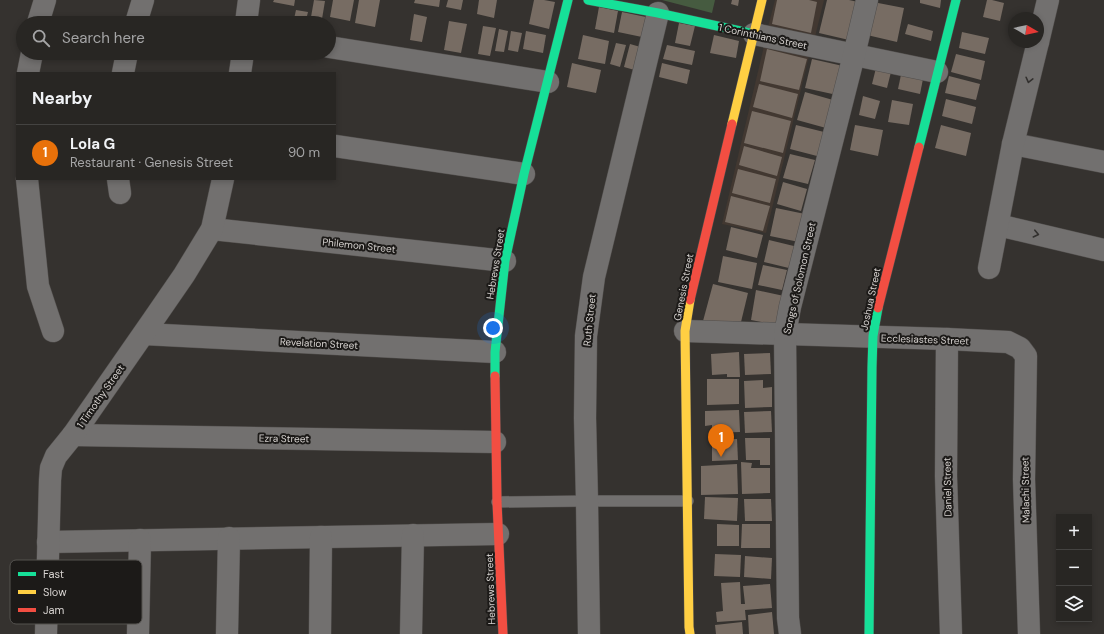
<!DOCTYPE html>
<meta charset="utf-8">
<style>
body{margin:0;font-family:"DM Sans",sans-serif;background:#302e2b;color:#f1f3f6}
.controls{position:absolute;right:12px;bottom:12px;display:grid;overflow:hidden;border-radius:0px;box-shadow:0 2px 6px #0003}
.controls button{width:36px;height:36px;display:grid;place-items:center;padding:0;border:0;border-bottom:1px solid #444341;background:#282623;color:#f1f3f6;font:20px sans-serif}
.compass{position:absolute;left:1008px;top:12px;width:36px;height:36px;border-radius:50%;background:#282623;box-shadow:0 2px 6px #0003;rotate:99deg}
.you{position:absolute;left:493px;top:328px;width:14px;height:14px;margin:-10px;border:3px solid #fff;border-radius:50%;background:#1a73e8;box-shadow:0 0 0 6px #1a73e833}
.badge{display:grid;place-items:center;width:26px;height:26px;border-radius:50%;background:#b45309;color:#fff;font-size:13px;font-weight:700}
.pin{position:absolute;translate:-50% -33px;filter:drop-shadow(0 1px 2px #0008)}
.pin::after{content:'';position:absolute;top:21px;width:14px;height:12px;background:inherit;clip-path:polygon(0 0,100% 0,50% 100%)}
.list{margin:0;padding:0;list-style:none}
h2{display:flex;justify-content:space-between;align-items:center;height:52px;margin:0;padding:0 16px;font-size:17px}
h2 small{font-size:13px;font-weight:400;color:#a5a5a6}
.list li{display:grid;grid-template-columns:26px 1fr auto;gap:12px;align-items:center;box-sizing:border-box;height:56px;padding:0 16px;border-top:1px solid #444341}
.list b{display:block;font-size:15px;white-space:nowrap}
.list p{margin:0;font-size:13px;white-space:nowrap;color:#a5a5a6}
.list em{font-size:13px;font-style:normal;color:#a5a5a6}
.icon{flex:none;width:22px;height:22px;fill:none;stroke:currentColor;stroke-width:2;stroke-linecap:round;stroke-linejoin:round}
.map{position:relative;flex:none;width:1104px;height:634px;overflow:hidden}
.search{position:absolute;background:#282623;box-shadow:0 2px 6px #0003;left:16px;top:16px;width:320px;height:44px;display:flex;align-items:center;gap:10px;box-sizing:border-box;padding:0 14px;border-radius:22px;color:#a5a5a6;font-size:15px}
.panel{position:absolute;background:#282623;box-shadow:0 2px 6px #0003;left:16px;top:72px;width:320px;height:108px;border-radius:0px}
.map>svg:first-child{display:block}
.built{fill:#423831}
.green{fill:#465b40}
.building{fill:#776c63}
.lines{fill:none;stroke-linecap:round;stroke-linejoin:round}
.lane-casing{stroke:#514e4c;stroke-width:12}
.street-casing{stroke:#514e4c;stroke-width:23}
.fast-casing{stroke:#514e4c;stroke-width:10}
.slow-casing{stroke:#514e4c;stroke-width:10}
.jam-casing{stroke:#514e4c;stroke-width:10}
.lane{stroke:#72706f;stroke-width:11}
.street{stroke:#72706f;stroke-width:22}
.fast{stroke:#16e098;stroke-width:9}
.slow{stroke:#ffcf43;stroke-width:9}
.jam{stroke:#f24e42;stroke-width:9}
.oneway{stroke:#32302e}
.labels{text-anchor:middle;stroke-width:4;stroke-linejoin:round;paint-order:stroke}
.street-label{font-size:10px;fill:#d7d3d0;stroke:#1c1a18}
.key{fill:#1c1a18;stroke:#54524f;stroke-width:1}
.key-label{font-size:11px;fill:#d7d3d0}
</style>
<div class="map">
<svg width="1104" height="634" viewBox="0 0 1104 634">
<rect width="100%" height="100%" fill="#35322f"/>
<g class="built">
<polygon points="775,0 824,0 815,37 768,27"/>
<polygon points="764,46 809,56 766,233 722,224"/>
</g>
<polygon class="green" points="662,0 715,0 712,13"/>
<g class="building">
<polygon points="274,0 295,0 294,6 273,2"/>
<polygon points="314,0 325,1 322,19 311,17"/>
<polygon points="333,0 354,0 350,21 330,17"/>
<polygon points="359,0 380,0 375,27 355,23"/>
<polygon points="415,0 440,0 439,7 414,3"/>
<polygon points="448,0 463,0 461,10 446,7"/>
<polygon points="479,0 497,0 494,18 477,14"/>
<polygon points="534,0 544,0 555,2 549,29 529,24"/>
<polygon points="732,0 739,0 738,6 731,4"/>
<polygon points="777,0 809,0 817,2 811,33 772,24"/>
<polygon points="827,0 849,0 858,2 849,40 819,33"/>
<polygon points="920,0 941,0 940,8 920,3"/>
<polygon points="987,0 992,0 1004,3 1000,21 983,17"/>
<polygon points="873,2 904,8 897,42 867,35"/>
<polygon points="599,7 618,11 614,33 595,29"/>
<polygon points="296,10 308,12 306,20 294,19"/>
<polygon points="622,12 646,17 642,37 618,32"/>
<polygon points="414,14 427,17 422,42 410,40"/>
<polygon points="449,21 467,24 461,53 444,50"/>
<polygon points="679,23 695,26 690,46 675,43"/>
<polygon points="908,24 933,31 931,41 905,34"/>
<polygon points="483,26 496,28 490,56 478,54"/>
<polygon points="499,29 508,31 504,52 495,51"/>
<polygon points="511,31 522,33 518,52 508,50"/>
<polygon points="526,31 546,35 543,53 523,49"/>
<polygon points="962,32 989,38 985,54 959,48"/>
<polygon points="583,35 609,41 605,64 578,59"/>
<polygon points="714,35 739,41 736,58 710,53"/>
<polygon points="616,43 626,45 620,67 610,64"/>
<polygon points="630,44 644,48 638,71 624,67"/>
<polygon points="667,45 695,51 692,65 663,59"/>
<polygon points="767,49 807,59 799,90 760,81"/>
<polygon points="956,54 985,61 981,80 951,72"/>
<polygon points="812,59 843,66 837,95 805,88"/>
<polygon points="572,63 601,70 596,93 567,87"/>
<polygon points="662,63 690,70 687,84 659,77"/>
<polygon points="876,68 891,72 887,88 872,84"/>
<polygon points="902,70 924,74 920,94 898,89"/>
<polygon points="949,76 980,84 976,100 945,93"/>
<polygon points="759,84 798,94 792,118 753,107"/>
<polygon points="805,92 833,100 826,128 797,120"/>
<polygon points="863,96 880,101 875,119 859,115"/>
<polygon points="946,99 976,107 972,124 942,116"/>
<polygon points="892,100 913,104 909,125 888,122"/>
<polygon points="752,111 791,121 783,153 744,143"/>
<polygon points="796,125 824,132 817,156 790,149"/>
<polygon points="855,125 883,130 878,156 850,150"/>
<polygon points="941,125 971,133 966,156 935,148"/>
<polygon points="744,146 782,157 777,176 739,165"/>
<polygon points="790,154 815,160 808,184 783,178"/>
<polygon points="738,169 776,179 770,203 732,193"/>
<polygon points="783,182 807,189 801,211 777,204"/>
<polygon points="731,196 770,206 763,231 725,222"/>
<polygon points="776,208 805,214 799,242 770,236"/>
<polygon points="731,227 763,235 757,258 726,250"/>
<polygon points="769,240 798,247 793,269 764,262"/>
<polygon points="723,256 757,263 752,289 718,282"/>
<polygon points="763,265 787,270 782,290 758,285"/>
<polygon points="713,284 748,293 741,322 703,321"/>
<polygon points="756,290 784,296 778,325 751,320"/>
<polygon points="739,352 740,377 727,377 727,374 712,375 711,354"/>
<polygon points="770,353 771,374 745,375 744,354"/>
<polygon points="707,379 739,379 739,404 707,405"/>
<polygon points="763,380 763,388 772,387 772,407 745,408 744,381"/>
<polygon points="739,410 740,432 712,433 712,425 705,426 705,411"/>
<polygon points="771,411 772,432 745,433 744,412"/>
<polygon points="745,438 770,438 770,465 760,465 760,460 746,460"/>
<polygon points="737,439 738,460 712,461 712,440"/>
<polygon points="741,462 752,463 751,468 770,468 770,493 742,494"/>
<polygon points="737,464 738,494 701,495 701,466"/>
<polygon points="705,497 738,498 737,521 704,519"/>
<polygon points="744,499 771,499 772,521 745,521"/>
<polygon points="717,524 739,525 739,546 717,546"/>
<polygon points="742,524 770,524 770,548 741,548"/>
<polygon points="715,554 741,555 740,577 714,576"/>
<polygon points="745,556 772,558 771,579 744,577"/>
<polygon points="740,582 741,604 745,604 743,586 770,584 772,608 745,610 746,620 717,622 716,612 723,611 721,583"/>
<polygon points="772,612 774,634 749,634 748,615"/>
<polygon points="742,622 743,634 716,634 715,625"/>
</g>
<g class="lines">
<defs>
<polyline id="lane" points="497,502 587,501 688,501"/>
<g id="street">
<polyline points="38,23 45,0"/>
<polyline points="136,23 143,0"/>
<polyline points="246,23 249,0"/>
<polyline points="754,34 937,72"/>
<polyline points="1038,42 1048,0"/>
<polyline points="329,47 548,82"/>
<polyline points="28,73 32,53"/>
<polyline points="123,73 127,53"/>
<polyline points="240,73 243,53"/>
<polyline points="1013,144 1104,162"/>
<polyline points="335,146 524,174"/>
<polyline points="27,179 38,286 53,331"/>
<polyline points="118,179 120,193"/>
<polyline points="998,225 1104,250"/>
<polyline points="212,229 505,261"/>
<polyline points="989,268 1013,144 1038,42"/>
<polyline points="685,331 947,339 1008,342 1020,348 1026,356 1024,479 1029,634"/>
<polyline points="144,334 495,352"/>
<polyline points="947,339 946,476 951,634"/>
<polyline points="73,435 495,442"/>
<polyline points="48,542 498,534"/>
<polyline points="46,634 50,480 51,468 56,456 73,435 153,320 184,275 212,229 223,179"/>
<polyline points="138,634 140,540"/>
<polyline points="227,634 229,538"/>
<polyline points="320,634 321,537"/>
<polyline points="411,634 413,535"/>
<polyline points="589,634 587,501 585,418 586,336 594,277 658,13"/>
<polyline points="790,634 788,618 785,334 790,307 854,55 867,0"/>
</g>
<g id="fast">
<polyline points="588,0 658,13 754,34"/>
<polyline points="919,147 956,0"/>
<polyline points="495,376 495,352 505,261 524,174 568,0"/>
<polyline points="869,634 872,367 873,336 878,308"/>
</g>
<g id="slow">
<polyline points="732,124 762,0"/>
<polyline points="690,300 685,331 689,627 690,634"/>
</g>
<g id="jam">
<polyline points="690,300 732,124"/>
<polyline points="878,308 919,147"/>
<polyline points="495,376 497,502 503,634"/>
</g>
</defs>
<use href="#lane" class="lane-casing"/>
<use href="#street" class="street-casing"/>
<use href="#fast" class="fast-casing"/>
<use href="#slow" class="slow-casing"/>
<use href="#jam" class="jam-casing"/>
<use href="#lane" class="lane"/>
<use href="#street" class="street"/>
<use href="#fast" class="fast"/>
<use href="#slow" class="slow"/>
<use href="#jam" class="jam"/>
</g>
<defs><path id="oneway-chevron" d="M-2-3.5L2.5 0L-2 3.5" fill="none" stroke-width="1.6" stroke-linecap="round" stroke-linejoin="round"/></defs>
<g class="oneway">
<use href="#oneway-chevron" transform="translate(1029 80) rotate(104)"/>
<use href="#oneway-chevron" transform="translate(1036 234) rotate(13)"/>
</g>
<g class="labels">
<g class="street-label">
<text transform="translate(763 36) rotate(12)" y="4">1 Corinthians Street</text>
<text transform="translate(359 245) rotate(6)" y="4">Philemon Street</text>
<text transform="translate(495 264) rotate(-81)" y="4">Hebrews Street</text>
<text transform="translate(799 278) rotate(-77)" y="4">Songs of Solomon Street</text>
<text transform="translate(683 287) rotate(-79)" y="4">Genesis Street</text>
<text transform="translate(870 299) rotate(-78)" y="4">Joshua Street</text>
<text transform="translate(589 320) rotate(-84)" y="4">Ruth Street</text>
<text transform="translate(925 339) rotate(2)" y="4">Ecclesiastes Street</text>
<text transform="translate(319 343) rotate(3)" y="4">Revelation Street</text>
<text transform="translate(100 396) rotate(-55)" y="4">1 Timothy Street</text>
<text transform="translate(284 438) rotate(1)" y="4">Ezra Street</text>
<text transform="translate(947 487) rotate(-91)" y="4">Daniel Street</text>
<text transform="translate(1025 490) rotate(-91)" y="4">Malachi Street</text>
<text transform="translate(490 589) rotate(-92)" y="4">Hebrews Street</text>
</g>
</g>
<rect x="10" y="560" width="132" height="64" rx="6" class="key"/>
<rect x="18" y="572" width="18" height="4" fill="#16e098"/>
<rect x="18" y="590" width="18" height="4" fill="#ffcf43"/>
<rect x="18" y="608" width="18" height="4" fill="#f24e42"/>
<g class="key-label">
<text x="43" y="578">Fast</text>
<text x="43" y="596">Slow</text>
<text x="43" y="614">Jam</text>
</g>
</svg>
<div class="controls">
<button>+</button>
<button>−</button>
<button><svg class="icon" aria-label="layers" viewBox="0 0 24 24"><path d="M12 4l9 5-9 5-9-5zM3 14l9 5 9-5"/></svg></button>
</div>
<svg class="compass" viewBox="-18 -18 36 36"><path d="M0-13l5 13h-10z" fill="#e53935"/><path d="M0 13l5-13h-10z" fill="#a5a5a6"/></svg>
<div class="you"></div>
<div class="pin badge" style="left:721px;top:457px;background:#e8710a">1</div>
<div class="search"><svg class="icon" aria-label="search" viewBox="0 0 24 24"><circle cx="10" cy="10" r="6"/><path d="M15 15l6 6"/></svg>Search here</div>
<section class="panel">
<h2>Nearby<small></small></h2>
<ul class="list">
<li><span class="badge" style="background:#e8710a">1</span><div><b>Lola G</b><p>Restaurant · Genesis Street</p></div><em>90 m</em></li>
</ul>
</section>
</div>
